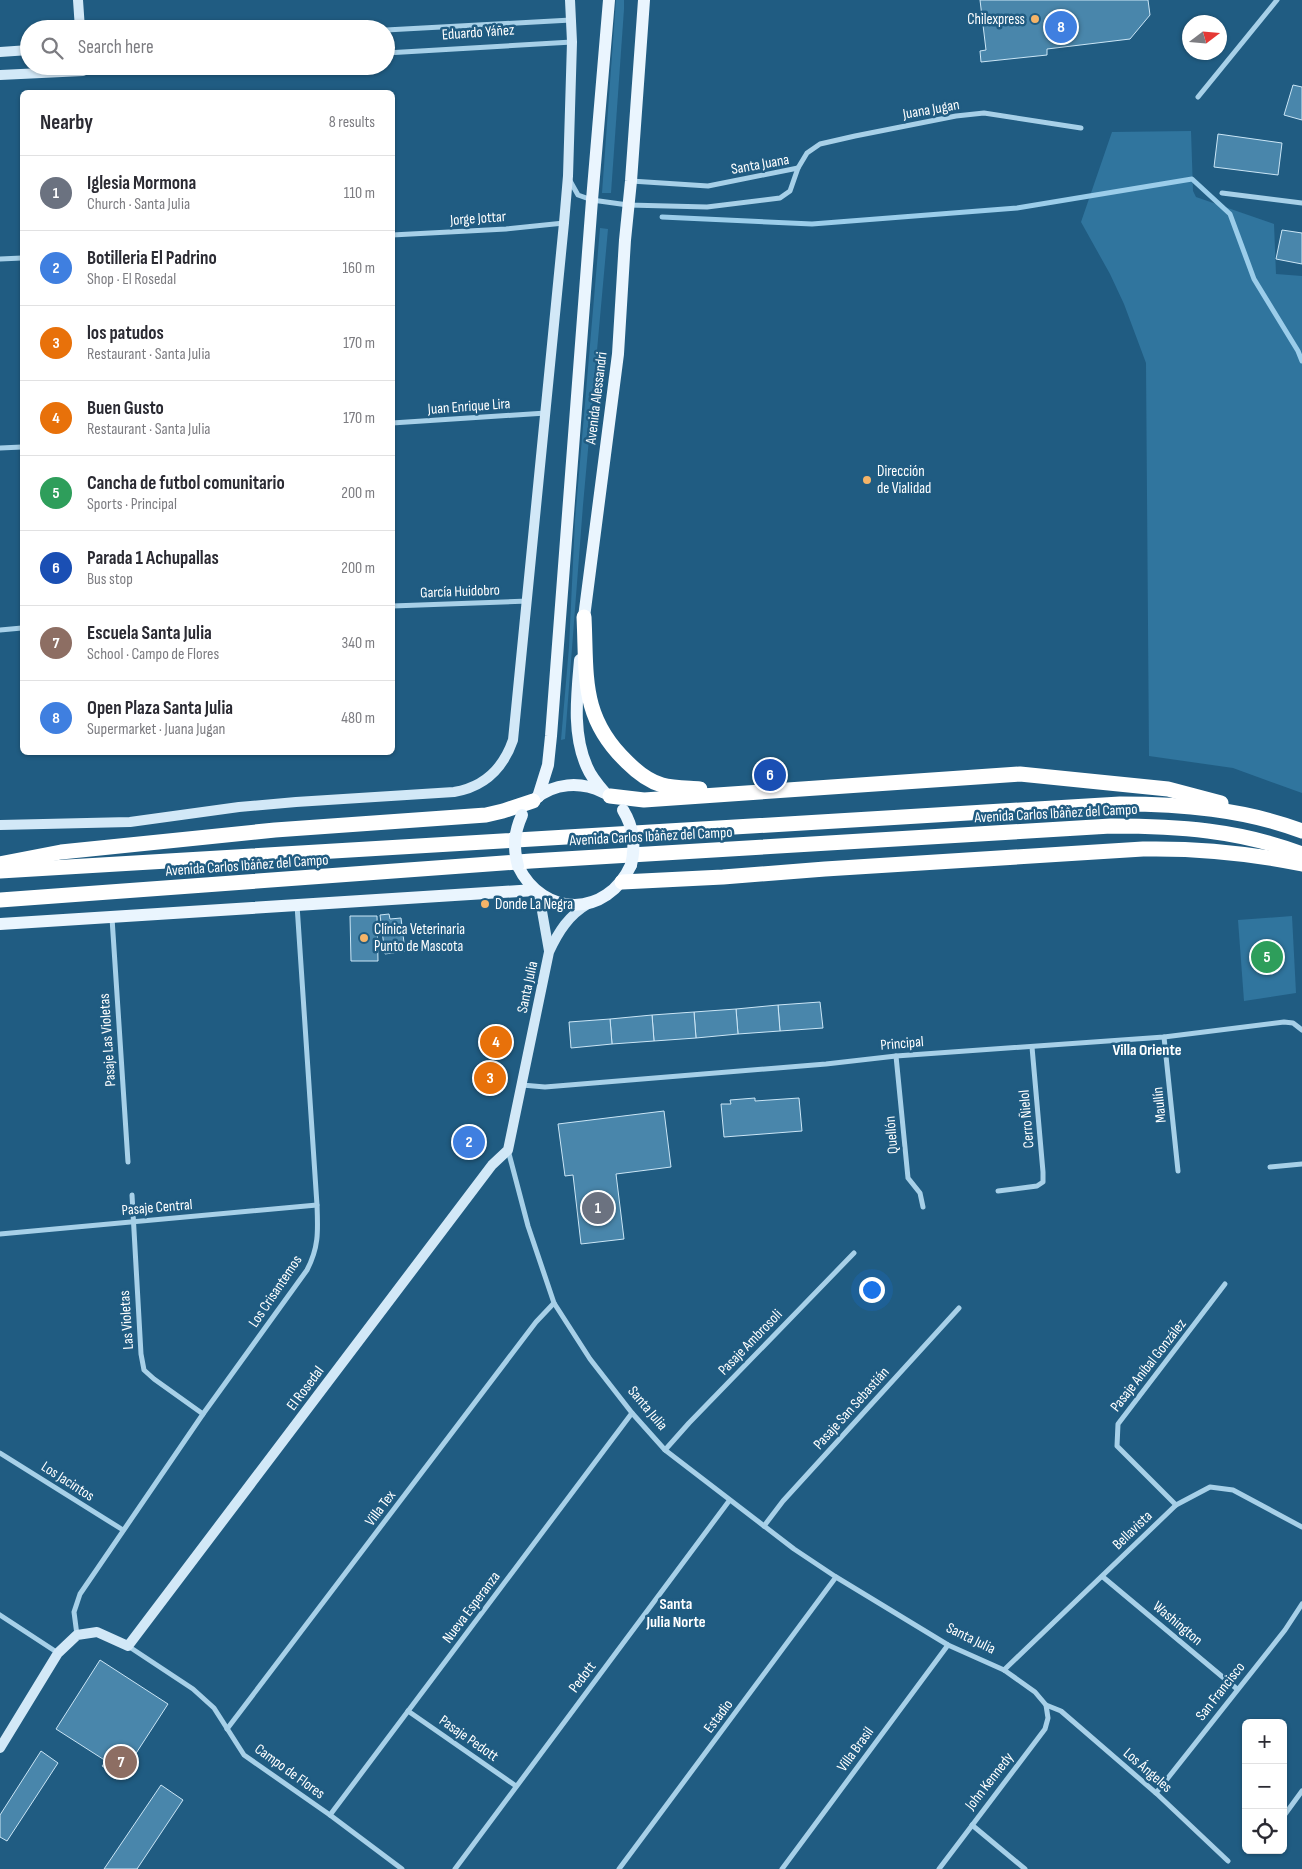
<!DOCTYPE html>
<meta charset="utf-8">
<style>
body{margin:0;font-family:"Sofia Sans Condensed",sans-serif;background:#f2f2f3;color:#2b2b33}
.controls{position:absolute;right:15px;bottom:15px;display:grid;overflow:hidden;border-radius:8px;box-shadow:0 1px 4px #0004}
.controls button{width:45px;height:45px;display:grid;place-items:center;padding:0;border:0;border-bottom:1px solid #e1e1e2;background:#fff;color:#2b2b33;font:25px sans-serif}
.compass{position:absolute;left:1182px;top:15px;width:45px;height:45px;border-radius:50%;background:#fff;box-shadow:0 1px 4px #0004;rotate:74deg}
.you{position:absolute;left:871px;top:1289px;width:18px;height:18px;margin:-12px;border:4px solid #fff;border-radius:50%;background:#1a73e8;box-shadow:0 0 0 8px #1a73e833}
.badge{display:grid;place-items:center;width:32px;height:32px;border-radius:50%;background:#1a73e8;color:#fff;font-size:16px;font-weight:700}
.pin{position:absolute;translate:-50% -50%;border:2px solid #fff;box-shadow:0 1px 5px #0006}
.list{margin:0;padding:0;list-style:none}
h2{display:flex;justify-content:space-between;align-items:center;height:65px;margin:0;padding:0 20px;font-size:21px}
h2 small{font-size:16px;font-weight:400;color:#7c7c81}
.list li{display:grid;grid-template-columns:32px 1fr auto;gap:15px;align-items:center;box-sizing:border-box;height:75px;padding:0 20px;border-top:1px solid #e1e1e2}
.list b{display:block;font-size:19px;white-space:nowrap}
.list p{margin:0;font-size:16px;white-space:nowrap;color:#7c7c81}
.list em{font-size:16px;font-style:normal;color:#7c7c81}
.icon{flex:none;width:28px;height:28px;fill:none;stroke:currentColor;stroke-width:2;stroke-linecap:round;stroke-linejoin:round}
.map{position:relative;flex:none;width:1302px;height:1869px;overflow:hidden}
.search{position:absolute;background:#fff;box-shadow:0 1px 4px #0004;left:20px;top:20px;width:375px;height:55px;display:flex;align-items:center;gap:12px;box-sizing:border-box;padding:0 18px;border-radius:28px;color:#7c7c81;font-size:19px}
.panel{position:absolute;background:#fff;box-shadow:0 1px 4px #0004;left:20px;top:90px;width:375px;height:665px;border-radius:8px}
.map>svg:first-child{display:block}
.green{fill:#30759e}
.lines{fill:none;stroke-linecap:round;stroke-linejoin:round}
.stream{stroke:#9bcdea;stroke-width:5}
.building{fill:#4986ab;stroke:#cbe6f6}
.street{stroke:#a7d0e8;stroke-width:5}
.secondary{stroke:#d2e8f7;stroke-width:10}
.primary{stroke:#eaf5fe;stroke-width:12}
.highway{stroke:#fff;stroke-width:15}
.primary-bridge{stroke:#eaf5fe;stroke-width:12}
.poi-dot{fill:#f5b468;stroke:#205c82;stroke-width:2}
.labels{text-anchor:middle;stroke-width:5;stroke-linejoin:round;paint-order:stroke}
.poi-label{font-size:15px;fill:#fff;stroke:#205c82;text-anchor:start}
.street-label{font-size:15px;fill:#fff;stroke:#205c82}
.neighbourhood-label{font-size:16px;font-weight:bold;fill:#fff;stroke:#205c82}
</style>
<div class="map">
<svg width="1302" height="1869" viewBox="0 0 1302 1869">
<rect width="100%" height="100%" fill="#205c82"/>
<g class="green">
<polygon points="616,0 624,0 624,9 611,193 602,193"/>
<polygon points="1191,131 1193,191 1196,197 1274,224 1276,274 1302,276 1302,793 1233,768 1149,756 1146,363 1124,304 1110,274 1081,222 1112,132"/>
<polygon points="600,228 608,229 583,505 565,739 561,740 569,647 575,520"/>
<polygon points="1292,916 1296,993 1244,1001 1238,920"/>
</g>
<g class="lines">
<polyline class="stream" points="662,217 812,224 1017,208 1192,179 1230,214 1254,279 1298,351 1302,361"/>
</g>
<g class="building">
<polygon points="980,0 1148,0 1150,15 1130,39 1047,49 1047,55 981,62 980,51 986,50"/>
<polygon points="1293,85 1302,87 1302,120 1284,115"/>
<polygon points="1218,134 1282,143 1278,175 1214,167"/>
<polygon points="1282,230 1302,233 1302,264 1276,259"/>
<polygon points="389,914 390,919 401,918 405,951 385,954 380,915"/>
<polygon points="350,916 377,916 378,961 351,961"/>
<polygon points="820,1002 823,1028 780,1031 778,1005"/>
<polygon points="778,1005 780,1031 738,1034 736,1009"/>
<polygon points="736,1009 738,1034 696,1038 694,1012"/>
<polygon points="694,1012 696,1038 654,1041 652,1015"/>
<polygon points="652,1015 654,1041 612,1044 610,1019"/>
<polygon points="610,1019 612,1044 571,1048 569,1022"/>
<polygon points="755,1098 755,1101 799,1098 802,1131 724,1137 721,1104 731,1104 730,1100"/>
<polygon points="664,1111 671,1167 616,1174 624,1239 581,1244 573,1175 565,1176 558,1124"/>
<polygon points="100,1660 168,1704 120,1778 102,1766 106,1761 56,1729"/>
<polygon points="41,1751 58,1763 7,1841 0,1837 0,1815"/>
<polygon points="161,1785 183,1800 137,1869 104,1869"/>
</g>
<g class="lines">
<g class="street">
<polyline points="386,30 571,20"/>
<polyline points="386,53 572,42"/>
<polyline points="83,71 162,66"/>
<polyline points="1198,97 1277,0"/>
<polyline points="569,179 578,195 592,200 628,205 707,207 780,198 790,191 798,168 807,153 820,144 855,136 956,116 984,113 1081,128"/>
<polyline points="631,181 708,186 798,168"/>
<polyline points="1222,193 1302,203"/>
<polyline points="392,235 506,229 564,223"/>
<polyline points="0,259 22,258"/>
<polyline points="392,423 546,413"/>
<polyline points="0,448 22,447"/>
<polyline points="392,606 528,601"/>
<polyline points="0,630 22,628"/>
<polyline points="112,918 128,1162"/>
<polyline points="1164,1037 1178,1171"/>
<polyline points="896,1056 908,1178 920,1193 923,1207"/>
<polyline points="522,1085 545,1087 826,1064 896,1056 1164,1037 1284,1022 1293,1023 1302,1030"/>
<polyline points="508,1150 528,1226 554,1303 590,1359 632,1413 665,1450 794,1549 836,1577 948,1645 1004,1670 1035,1692 1046,1705 1061,1711 1156,1793 1228,1861"/>
<polyline points="1270,1167 1302,1164"/>
<polyline points="998,1191 1037,1186 1043,1182 1043,1172 1032,1047"/>
<polyline points="132,1195 141,1354 144,1370 154,1379 203,1414"/>
<polyline points="0,1234 317,1205"/>
<polyline points="665,1450 689,1423 854,1253"/>
<polyline points="0,1453 123,1530"/>
<polyline points="1176,1505 1117,1446 1118,1424 1225,1284"/>
<polyline points="764,1526 783,1501 959,1308"/>
<polyline points="1103,1577 1237,1689"/>
<polyline points="0,1615 58,1653"/>
<path d="M77 1635 74 1612 80 1594 203 1414 307 1270C319 1247 318 1231 317 1205L297 905"/>
<polyline points="128,1646 193,1689 214,1708 244,1755 330,1815 402,1869"/>
<polyline points="1004,1670 1176,1505 1210,1487 1233,1490 1302,1527"/>
<polyline points="408,1711 516,1786"/>
<polyline points="227,1729 536,1322 554,1303"/>
<polyline points="1156,1793 1285,1630 1302,1604"/>
<polyline points="330,1815 632,1413"/>
<polyline points="1283,1817 1302,1791"/>
<polyline points="972,1825 1025,1869"/>
<polyline points="455,1869 729,1501"/>
<polyline points="619,1869 836,1577"/>
<polyline points="782,1869 948,1645"/>
<polyline points="939,1869 1045,1729 1048,1718 1046,1705"/>
</g>
<g class="secondary">
<polyline points="78,0 80,29"/>
<polyline points="0,52 29,50"/>
<polyline points="0,75 83,71 83,66"/>
<path d="M0 825 130 822 239 807 296 802 454 792C484 787 503 769 513 740L564 223 568 176 572 42 570 0"/>
<polyline points="539,894 549,951"/>
<path d="M0 1748 58 1653 77 1635 97 1632 128 1646 492 1165 508 1150 549 952C558 932 569 915 588 904"/>
</g>
<g class="primary">
<polyline points="583,625 618,354 625,240 631,181 644,0"/>
<path d="M580 660C577 695 572 734 587 767 591 777 598 785 605 793"/>
<polyline points="538,797 548,765 551,736 592,200 609,0"/>
<path d="M535 799C554 783 580 781 603 792"/>
<path d="M518 866C543 918 607 918 631 865"/>
<polyline points="0,924 535,890"/>
</g>
<g class="highway">
<path d="M584 617C587 677 580 717 627 762 637 772 648 781 662 785 673 788 688 788 700 789"/>
<polyline points="610,796 644,800 1020,774 1168,789 1221,803"/>
<polyline points="0,864 61,852 275,830 486,815 503,811 533,801"/>
<path d="M0 871 1120 804C1181 804 1244 809 1302 831"/>
<path d="M622 882 723 877 825 869 1143 849C1197 848 1249 853 1302 864"/>
<path d="M0 900 531 861 1111 826C1178 826 1239 830 1302 854"/>
</g>
<g class="primary-bridge">
<path d="M623 810C634 828 636 845 631 865"/>
<path d="M518 866C513 847 514 833 522 815"/>
</g>
</g>
<g class="poi-dot">
<circle cx="1035" cy="19" r="5"/>
<circle cx="867" cy="480" r="5"/>
<circle cx="485" cy="904" r="5"/>
<circle cx="364" cy="938" r="5"/>
</g>
<g class="labels">
<g class="poi-label">
<text x="1025" y="24" text-anchor="end">Chilexpress</text>
<text x="877" y="476">Dirección<tspan x="877" dy="17">de Vialidad</tspan></text>
<text x="495" y="909">Donde La Negra</text>
<text x="374" y="934">Clínica Veterinaria<tspan x="374" dy="17">Punto de Mascota</tspan></text>
</g>
<g class="street-label">
<text transform="translate(478 32) rotate(-4)" y="5">Eduardo Yáñez</text>
<text transform="translate(931 109) rotate(-10)" y="5">Juana Jugan</text>
<text transform="translate(760 164) rotate(-10)" y="5">Santa Juana</text>
<text transform="translate(478 218) rotate(-4)" y="5">Jorge Jottar</text>
<text transform="translate(596 398) rotate(-83)" y="5">Avenida Alessandri</text>
<text transform="translate(469 406) rotate(-4)" y="5">Juan Enrique Lira</text>
<text transform="translate(460 591) rotate(-2)" y="5">García Huidobro</text>
<text transform="translate(1056 813) rotate(-3)" y="5">Avenida Carlos Ibáñez del Campo</text>
<text transform="translate(651 836) rotate(-3)" y="5">Avenida Carlos Ibáñez del Campo</text>
<text transform="translate(247 865) rotate(-4)" y="5">Avenida Carlos Ibáñez del Campo</text>
<text transform="translate(527 987) rotate(-78)" y="5">Santa Julia</text>
<text transform="translate(107 1040) rotate(-94)" y="5">Pasaje Las Violetas</text>
<text transform="translate(902 1043) rotate(-5)" y="5">Principal</text>
<text transform="translate(1159 1105) rotate(-96)" y="5">Maullín</text>
<text transform="translate(1026 1119) rotate(-95)" y="5">Cerro Ñielol</text>
<text transform="translate(891 1135) rotate(-95)" y="5">Quellón</text>
<text transform="translate(157 1207) rotate(-5)" y="5">Pasaje Central</text>
<text transform="translate(275 1291) rotate(-56)" y="5">Los Crisantemos</text>
<text transform="translate(126 1320) rotate(-94)" y="5">Las Violetas</text>
<text transform="translate(750 1342) rotate(-46)" y="5">Pasaje Ambrosoli</text>
<text transform="translate(1148 1365) rotate(-52)" y="5">Pasaje Aníbal González</text>
<text transform="translate(305 1388) rotate(-53)" y="5">El Rosedal</text>
<text transform="translate(648 1408) rotate(50)" y="5">Santa Julia</text>
<text transform="translate(851 1408) rotate(-48)" y="5">Pasaje San Sebastián</text>
<text transform="translate(68 1481) rotate(33)" y="5">Los Jacintos</text>
<text transform="translate(380 1508) rotate(-53)" y="5">Villa Tex</text>
<text transform="translate(1132 1530) rotate(-44)" y="5">Bellavista</text>
<text transform="translate(471 1607) rotate(-53)" y="5">Nueva Esperanza</text>
<text transform="translate(1178 1623) rotate(40)" y="5">Washington</text>
<text transform="translate(971 1638) rotate(26)" y="5">Santa Julia</text>
<text transform="translate(582 1677) rotate(-53)" y="5">Pedott</text>
<text transform="translate(1220 1691) rotate(-52)" y="5">San Francisco</text>
<text transform="translate(718 1716) rotate(-53)" y="5">Estadio</text>
<text transform="translate(469 1738) rotate(35)" y="5">Pasaje Pedott</text>
<text transform="translate(855 1749) rotate(-54)" y="5">Villa Brasil</text>
<text transform="translate(1148 1770) rotate(41)" y="5">Los Ángeles</text>
<text transform="translate(290 1771) rotate(36)" y="5">Campo de Flores</text>
<text transform="translate(989 1781) rotate(-52)" y="5">John Kennedy</text>
</g>
<g class="neighbourhood-label">
<text x="1147" y="1055">Villa Oriente</text>
<text x="676" y="1609">Santa<tspan x="676" dy="18">Julia Norte</tspan></text>
</g>
</g>
</svg>
<div class="controls">
<button>+</button>
<button>−</button>
<button><svg class="icon" aria-label="locate" viewBox="0 0 24 24"><circle cx="12" cy="12" r="6"/><path d="M12 2v4M12 18v4M2 12h4M18 12h4"/></svg></button>
</div>
<svg class="compass" viewBox="-18 -18 36 36"><path d="M0-13l5 13h-10z" fill="#e53935"/><path d="M0 13l5-13h-10z" fill="#7c7c81"/></svg>
<div class="you"></div>
<div class="pin badge" style="left:598px;top:1208px;background:#6b7280">1</div>
<div class="pin badge" style="left:469px;top:1142px;background:#3f7fe0">2</div>
<div class="pin badge" style="left:490px;top:1078px;background:#e8710a">3</div>
<div class="pin badge" style="left:496px;top:1042px;background:#e8710a">4</div>
<div class="pin badge" style="left:1267px;top:957px;background:#2e9e5b">5</div>
<div class="pin badge" style="left:770px;top:775px;background:#1a4fb4">6</div>
<div class="pin badge" style="left:121px;top:1762px;background:#8d6e63">7</div>
<div class="pin badge" style="left:1061px;top:27px;background:#3f7fe0">8</div>
<div class="search"><svg class="icon" aria-label="search" viewBox="0 0 24 24"><circle cx="10" cy="10" r="6"/><path d="M15 15l6 6"/></svg>Search here</div>
<section class="panel">
<h2>Nearby<small>8 results</small></h2>
<ul class="list">
<li><span class="badge" style="background:#6b7280">1</span><div><b>Iglesia Mormona</b><p>Church · Santa Julia</p></div><em>110 m</em></li>
<li><span class="badge" style="background:#3f7fe0">2</span><div><b>Botilleria El Padrino</b><p>Shop · El Rosedal</p></div><em>160 m</em></li>
<li><span class="badge" style="background:#e8710a">3</span><div><b>los patudos</b><p>Restaurant · Santa Julia</p></div><em>170 m</em></li>
<li><span class="badge" style="background:#e8710a">4</span><div><b>Buen Gusto</b><p>Restaurant · Santa Julia</p></div><em>170 m</em></li>
<li><span class="badge" style="background:#2e9e5b">5</span><div><b>Cancha de futbol comunitario</b><p>Sports · Principal</p></div><em>200 m</em></li>
<li><span class="badge" style="background:#1a4fb4">6</span><div><b>Parada 1 Achupallas</b><p>Bus stop</p></div><em>200 m</em></li>
<li><span class="badge" style="background:#8d6e63">7</span><div><b>Escuela Santa Julia</b><p>School · Campo de Flores</p></div><em>340 m</em></li>
<li><span class="badge" style="background:#3f7fe0">8</span><div><b>Open Plaza Santa Julia</b><p>Supermarket · Juana Jugan</p></div><em>480 m</em></li>
</ul>
</section>
</div>
